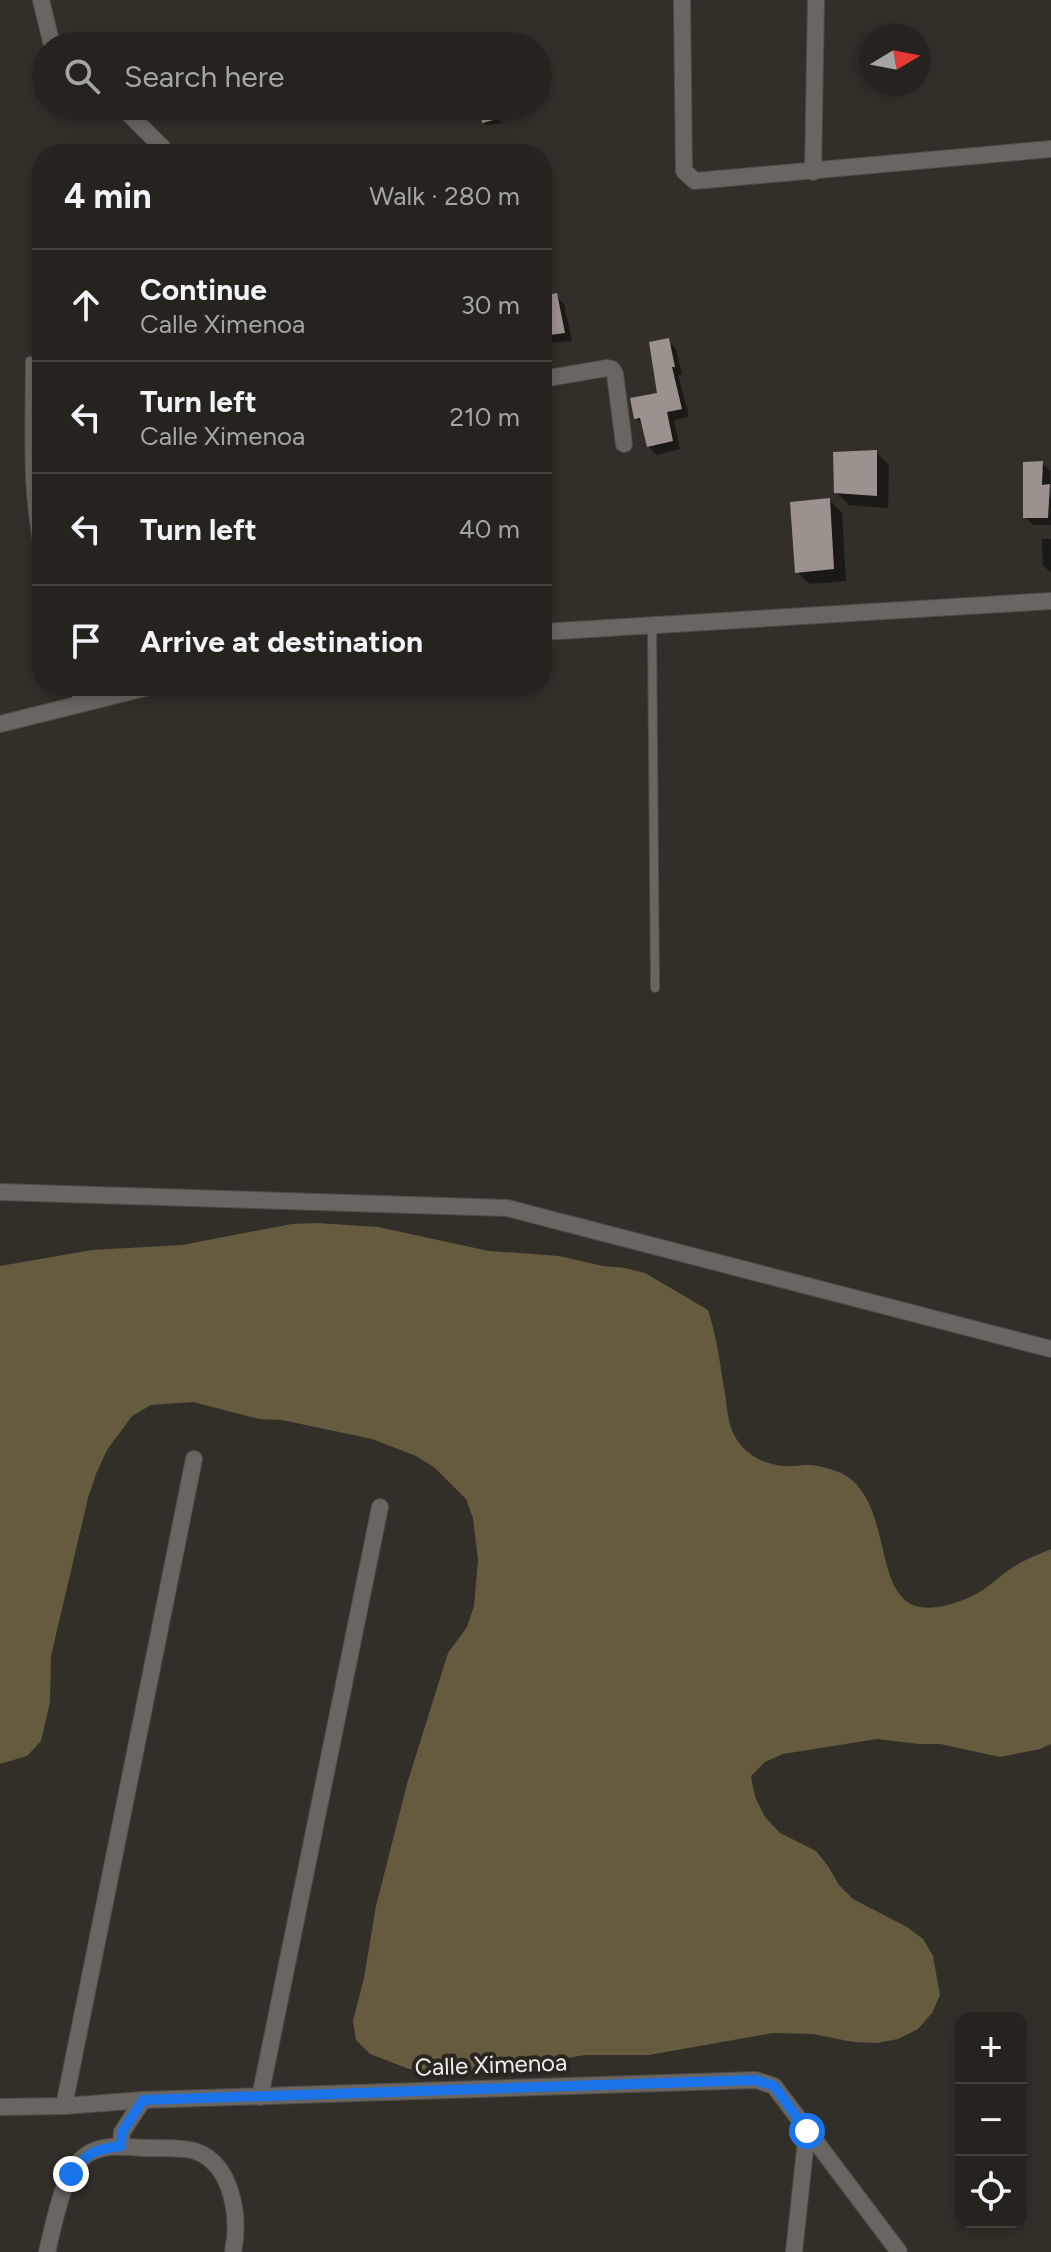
<!DOCTYPE html>
<meta charset="utf-8">
<style>
body{margin:0;font-family:Figtree,sans-serif;background:#322f2b;color:#f1f3f6}
.controls{position:absolute;right:24px;bottom:24px;display:grid;overflow:hidden;border-radius:16px;box-shadow:0 4px 12px #0003}
.controls button{width:72px;height:72px;display:grid;place-items:center;padding:0;border:0;border-bottom:2px solid #42403c;background:#26231e;color:#f1f3f6;font:40px sans-serif}
.compass{position:absolute;left:859px;top:24px;width:72px;height:72px;border-radius:50%;background:#26231e;box-shadow:0 4px 12px #0003;rotate:80deg}
.stop{position:absolute;width:24px;height:24px;margin:-18px;border:6px solid #1a73e8;border-radius:50%;background:#fff}
.stop.end{background:#1a73e8;border-color:#fff;box-shadow:0 2px 8px #0008}
.list{margin:0;padding:0;list-style:none}
h2{display:flex;justify-content:space-between;align-items:center;height:104px;margin:0;padding:0 32px;font-size:34px}
h2 small{font-size:26px;font-weight:400;color:#a4a4a4}
.list li{display:grid;grid-template-columns:52px 1fr auto;gap:24px;align-items:center;box-sizing:border-box;height:112px;padding:0 32px;border-top:2px solid #42403c}
.list b{display:block;font-size:30px;white-space:nowrap}
.list p{margin:0;font-size:26px;white-space:nowrap;color:#a4a4a4}
.list em{font-size:26px;font-style:normal;color:#a4a4a4}
.icon{flex:none;width:44px;height:44px;fill:none;stroke:currentColor;stroke-width:2;stroke-linecap:round;stroke-linejoin:round}
.map{position:relative;flex:none;width:1051px;height:2252px;overflow:hidden}
.search{position:absolute;background:#26231e;box-shadow:0 4px 12px #0003;left:32px;top:32px;width:520px;height:88px;display:flex;align-items:center;gap:20px;box-sizing:border-box;padding:0 28px;border-radius:44px;color:#a4a4a4;font-size:30px}
.panel{position:absolute;background:#26231e;box-shadow:0 4px 12px #0003;left:32px;top:144px;width:520px;height:552px;border-radius:32px}
.map>svg:first-child{display:block}
.forest{fill:#655b3f}
.shadow{fill:#0007}
.building{fill:#9b918d}
.lines{fill:none;stroke-linecap:round;stroke-linejoin:round}
.lane-casing{stroke:#504d47;stroke-width:10}
.street-casing{stroke:#504d47;stroke-width:18}
.lane{stroke:#696563;stroke-width:8}
.street{stroke:#696563;stroke-width:16}
.route{stroke:#1a73e8;stroke-width:10}
.labels{text-anchor:middle;stroke-width:8;stroke-linejoin:round;paint-order:stroke}
.street-label{font-size:24px;fill:#eeece7;stroke:#28261f}
</style>
<div class="map">
<svg width="1051" height="2252" viewBox="0 0 1051 2252">
<rect width="100%" height="100%" fill="#322f28"/>
<path class="forest" d="M317 1223 378 1227 489 1251 559 1256 603 1266 625 1268 645 1273 708 1310C717 1337 720 1365 725 1394 727 1407 728 1423 734 1435 744 1454 763 1464 783 1466 791 1467 799 1465 807 1465 820 1465 842 1471 852 1480 902 1525 862 1642 968 1598 984 1592 998 1577 1013 1567 1024 1560 1038 1555 1051 1549V1744L1040 1749 1000 1757 940 1744H919L877 1739 783 1754 765 1762 751 1776 755 1797 765 1817 780 1833 816 1851 828 1866 839 1885 853 1899 907 1927 923 1939 933 1956 940 1995 932 2013 918 2029 898 2039 877 2043 853 2042 813 2034 773 2033 649 2055H585L449 2078 409 2069 370 2054 356 2040 353 2021 364 1978 376 1906 407 1784 448 1653 467 1627 474 1606 478 1560 473 1518 466 1499 435 1468 416 1456 372 1439 282 1420 259 1419 193 1402 151 1405 132 1416 107 1450 96 1474 88 1498 51 1656 50 1702 41 1741 27 1756 0 1764V1266L92 1250 182 1245 292 1224Z"/>
<g class="shadow">
<polygon points="482,106 497,106 501,123 487,125 484,122"/>
<polygon points="496,148 502,154 474,154 473,150"/>
<polygon points="556,296 564,304 572,341 546,343 542,340 542,298"/>
<polygon points="668,341 676,349 682,375 678,375 689,417 674,420 680,449 657,455 648,446 644,427 636,419 659,394"/>
<polygon points="876,452 889,465 888,508 849,505 836,492"/>
<polygon points="1042,463 1050,471 1051,525 1033,525 1025,517"/>
<polygon points="830,500 842,513 846,581 810,584 797,572"/>
<polygon points="1042,539 1051,539 1051,573 1043,565"/>
<polygon points="542,550 551,587 542,588"/>
</g>
<g class="building">
<polygon points="480,106 497,106 498,119 482,123"/>
<polygon points="557,293 565,333 542,336 542,296"/>
<polygon points="669,338 675,367 672,367 682,409 667,412 673,441 647,447 640,418 634,419 630,398 657,393 649,342"/>
<polygon points="877,450 877,496 834,493 833,452"/>
<polygon points="1043,461 1042,485 1050,484 1048,518 1023,518 1023,462"/>
<polygon points="830,498 834,569 795,573 790,502"/>
</g>
<g class="lines">
<defs>
<g id="lane">
<path d="M30 361C30 428 25 498 42 563"/>
<polyline points="652,626 655,988"/>
<polyline points="74,686 79,704"/>
</g>
<g id="street">
<polyline points="41,0 51,41 55,46"/>
<polyline points="682,0 684,171 695,181 1051,149"/>
<polyline points="121,106 162,147 166,154"/>
<polyline points="813,172 816,0"/>
<polyline points="542,379 607,368 612,369 615,374 624,444"/>
<polyline points="542,632 1051,601"/>
<polyline points="0,724 153,686"/>
<polyline points="0,1192 507,1208 1051,1349"/>
<polyline points="260,2097 380,1507"/>
<polyline points="64,2106 194,1459"/>
<polyline points="0,2107 64,2106 143,2100 756,2080 774,2086 899,2252"/>
<polyline points="121,2146 122,2132 143,2100"/>
<path d="M47 2252C54 2225 62 2173 85 2156 102 2143 126 2147 145 2148 159 2148 183 2147 195 2151 233 2164 240 2218 233 2252"/>
<polyline points="794,2252 807,2131"/>
</g>
</defs>
<use href="#lane" class="lane-casing"/>
<use href="#street" class="street-casing"/>
<use href="#lane" class="lane"/>
<use href="#street" class="street"/>
</g>
<g class="lines">
<path class="route" d="M71 2174C87 2153 94 2149 121 2146L122 2132 143 2100 756 2080 774 2086 807 2131"/>
</g>
<g class="labels">
<g class="street-label">
<text transform="translate(491 2065) rotate(-2)" y="8">Calle Ximenoa</text>
</g>
</g>
</svg>
<div class="controls">
<button>+</button>
<button>−</button>
<button><svg class="icon" aria-label="locate" viewBox="0 0 24 24"><circle cx="12" cy="12" r="6"/><path d="M12 2v4M12 18v4M2 12h4M18 12h4"/></svg></button>
</div>
<svg class="compass" viewBox="-18 -18 36 36"><path d="M0-13l5 13h-10z" fill="#e53935"/><path d="M0 13l5-13h-10z" fill="#a4a4a4"/></svg>
<div class="stop" style="left:807px;top:2131px"></div>
<div class="stop end" style="left:71px;top:2174px"></div>
<div class="search"><svg class="icon" aria-label="search" viewBox="0 0 24 24"><circle cx="10" cy="10" r="6"/><path d="M15 15l6 6"/></svg>Search here</div>
<section class="panel">
<h2>4 min<small>Walk · 280 m</small></h2>
<ul class="list">
<li><svg class="icon" aria-label="ahead" viewBox="0 0 24 24"><path d="M12 20V5M6 11l6-6 6 6"/></svg><div><b>Continue</b><p>Calle Ximenoa</p></div><em>30 m</em></li>
<li><svg class="icon" aria-label="left" viewBox="0 0 24 24"><path d="M17 20v-9H6M10 6l-5 5 5 5"/></svg><div><b>Turn left</b><p>Calle Ximenoa</p></div><em>210 m</em></li>
<li><svg class="icon" aria-label="left" viewBox="0 0 24 24"><path d="M17 20v-9H6M10 6l-5 5 5 5"/></svg><div><b>Turn left</b></div><em>40 m</em></li>
<li><svg class="icon" aria-label="arrive" viewBox="0 0 24 24"><path d="M6 21V4h12l-3 4 3 4H6"/></svg><div><b>Arrive at destination</b></div></li>
</ul>
</section>
</div>
